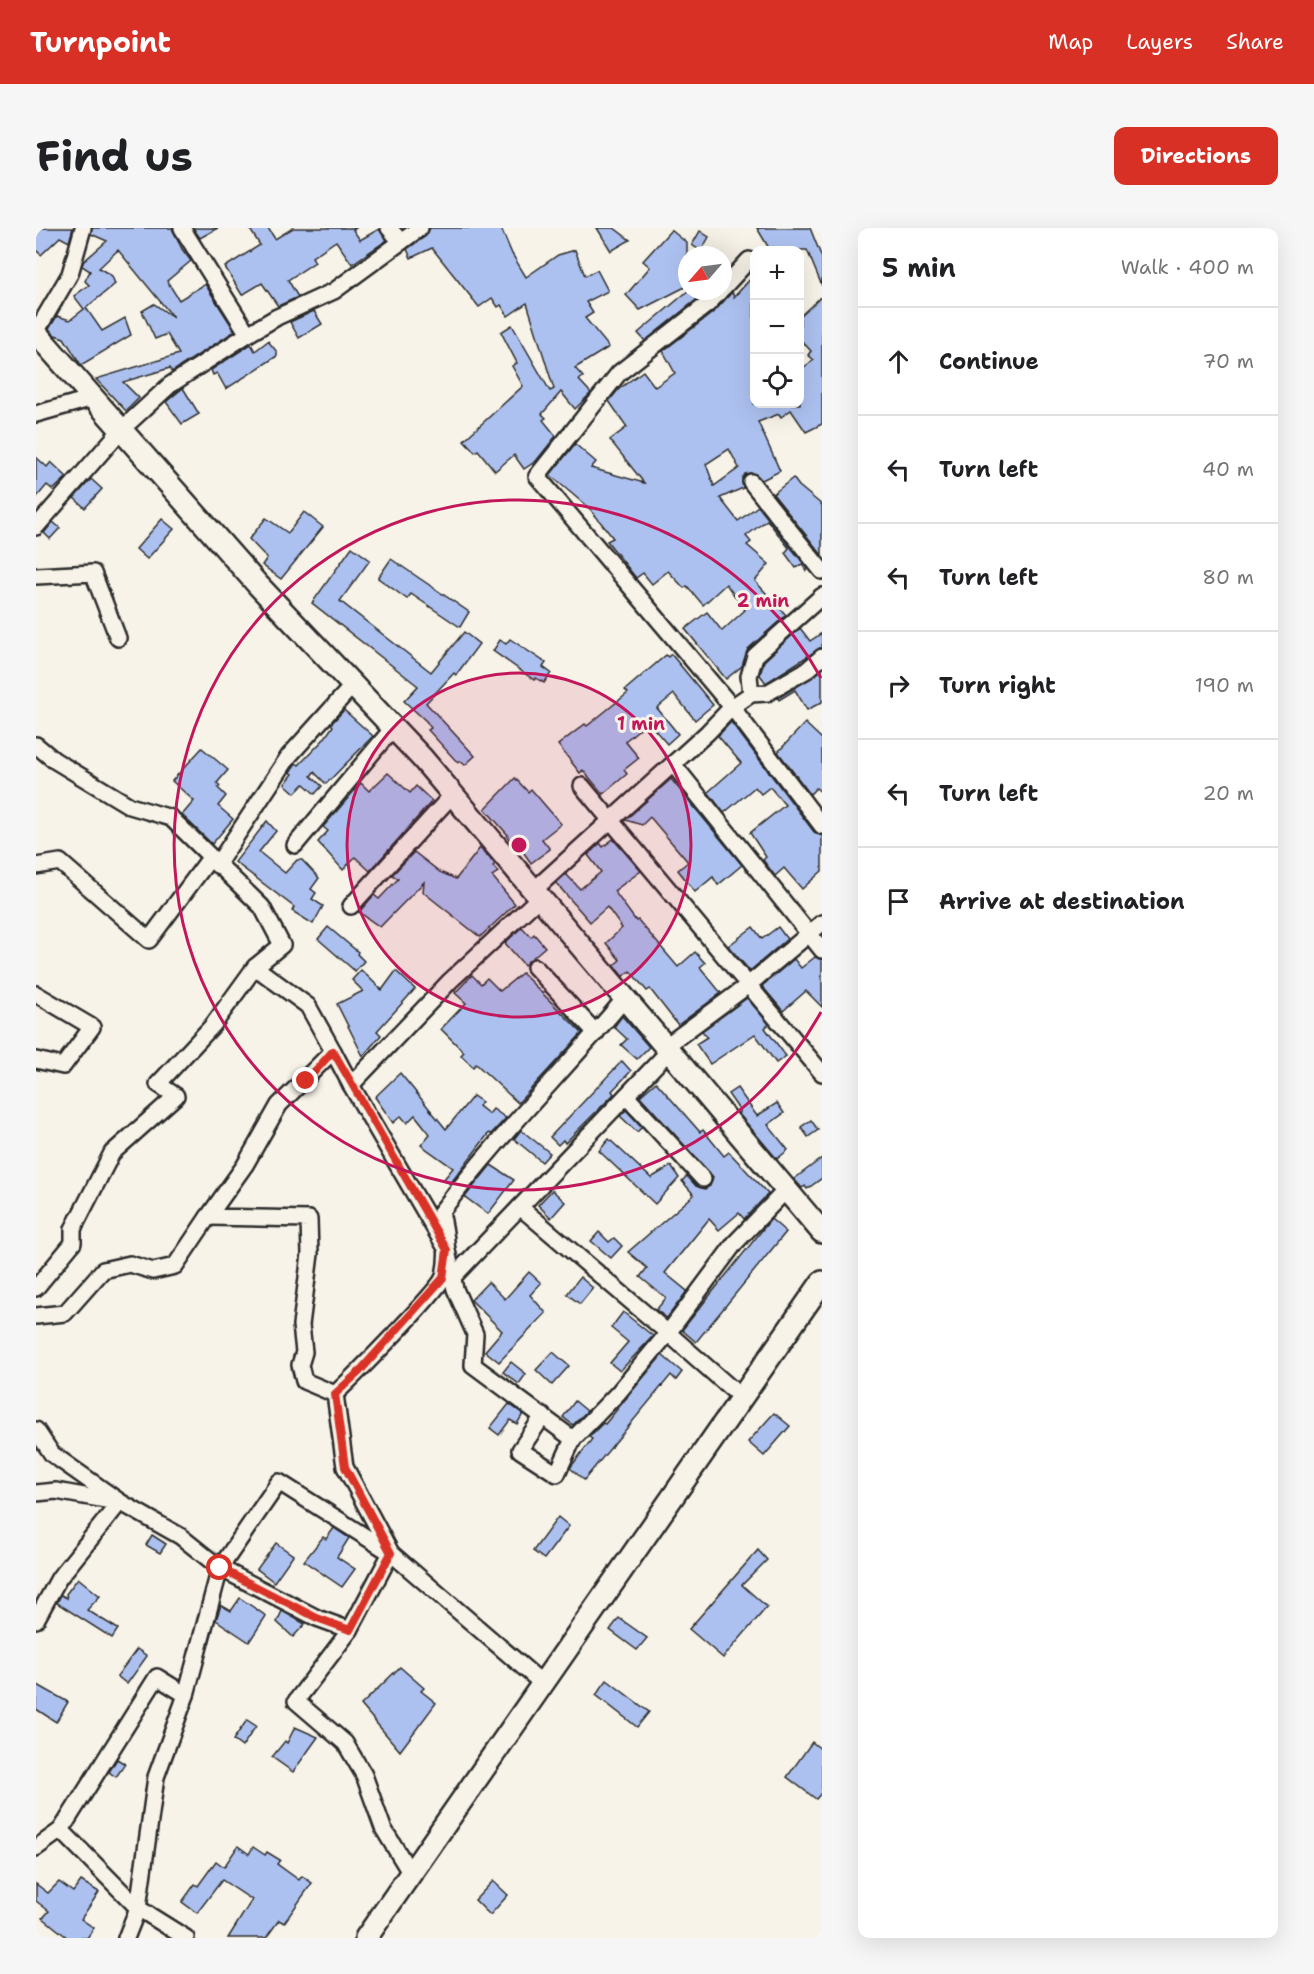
<!DOCTYPE html>
<meta charset="utf-8">
<style>
body{margin:0;font-family:"Shantell Sans",sans-serif;background:#f6f6f6;color:#202124}
.controls{position:absolute;right:18px;top:18px;display:grid;overflow:hidden;border-radius:12px;box-shadow:0 6px 24px #0002}
.controls button{width:54px;height:54px;display:grid;place-items:center;padding:0;border:0;border-bottom:2px solid #e0e0e0;background:#fff;color:#202124;font:30px sans-serif}
.compass{position:absolute;left:642px;top:18px;width:54px;height:54px;border-radius:50%;background:#fff;box-shadow:0 6px 24px #0002;rotate:242deg}
.stop{position:absolute;width:18px;height:18px;margin:-14px;border:4px solid #d93025;border-radius:50%;background:#fff}
.stop.end{background:#d93025;border-color:#fff;box-shadow:0 2px 6px #0008}
.list{margin:0;padding:0;list-style:none}
h2{display:flex;justify-content:space-between;align-items:center;height:78px;margin:0;padding:0 24px;font-size:26px}
h2 small{font-size:20px;font-weight:400;color:#757577}
.list li{display:grid;grid-template-columns:39px 1fr auto;gap:18px;align-items:center;box-sizing:border-box;height:108px;padding:0 24px;border-top:2px solid #e0e0e0}
.list b{display:block;font-size:22px;white-space:nowrap}
.list em{font-size:20px;font-style:normal;color:#757577}
.icon{flex:none;width:33px;height:33px;fill:none;stroke:currentColor;stroke-width:2;stroke-linecap:round;stroke-linejoin:round}
.map{position:relative;flex:none;width:786px;height:1710px;overflow:hidden;border-radius:12px}
header{display:flex;align-items:center;gap:36px;box-sizing:border-box;height:84px;padding:0 30px;background:#d93025;color:#fff}
header strong{font-size:28px}
nav{display:flex;gap:33px;margin-inline-start:auto;font-size:21px}
.intro{display:flex;align-items:center;justify-content:space-between;box-sizing:border-box;height:144px;padding:0 36px}
h1{margin:0;font-size:42px}
.button{padding:15px 27px;border-radius:12px;background:#d93025;color:#fff;font-size:21px;font-weight:700}
main{display:flex;gap:36px;padding:0 36px}
aside{flex:1;background:#fff;border-radius:12px;box-shadow:0 6px 24px #0002}
.map>svg:first-child{display:block}
.building{fill:#adc1f0;stroke:#2b2b2b;stroke-width:1.5;fill-rule:evenodd}
.lines{fill:none;stroke-linecap:round;stroke-linejoin:round}
.street-casing{stroke:#2b2b2b;stroke-width:20}
.secondary-casing{stroke:#2b2b2b;stroke-width:26}
.street{stroke:#f7f3e8;stroke-width:15}
.secondary{stroke:#f7f3e8;stroke-width:21}
.route{stroke:#d93025;stroke-width:8}
.ring{fill:none;stroke:#c2185b;stroke-width:3}
.centre{fill:#c2185b;stroke:#f7f3e8;stroke-width:3}
.ring-label{font-size:18px;text-anchor:middle;font-weight:bold;fill:#c2185b;stroke:#f7f3e8;stroke-width:6;stroke-linejoin:round;paint-order:stroke}
</style>
<header>
<strong>Turnpoint</strong>
<nav><a>Map</a><a>Layers</a><a>Share</a></nav>
</header>
<div class="intro"><h1>Find us</h1><a class="button">Directions</a></div>
<main>
<div class="map">
<svg width="786" height="1710" viewBox="0 0 786 1710">
<rect width="100%" height="100%" fill="#f7f3e8"/>
<filter id="ink" filterUnits="userSpaceOnUse"><feTurbulence type="fractalNoise" baseFrequency=".0167" numOctaves="2"/><feDisplacementMap in="SourceGraphic" scale="12" xChannelSelector="R" yChannelSelector="G"/><feConvolveMatrix kernelMatrix="1 2 1 2 8 2 1 2 1" color-interpolation-filters="sRGB"/></filter>
<g filter="url(#ink)">
<g class="building">
<polygon points="0,0 37,0 33,14 24,9 5,27 0,22"/>
<polygon points="56,0 136,0 146,21 155,33 131,53 143,72 169,56 199,103 136,144 134,140 87,154 103,170 90,183 60,151 143,126 131,106 119,111 106,83 118,76 137,89 82,22 63,40 76,48 79,56 50,80 66,103 89,90 95,107 45,137 28,110 19,107 13,101 21,88 34,92 48,81 38,68 53,57 49,53 54,43 46,38 47,34 71,13 55,6"/>
<polygon points="157,0 182,0 164,10"/>
<polygon points="213,0 232,0 239,11 257,0 320,0 317,2 324,12 343,1 351,12 316,36 300,13 276,29 279,34 252,52 262,69 242,78 226,55 206,67 189,39 224,17"/>
<polygon points="394,0 465,0 476,26 490,49 522,27 539,22 549,48 561,42 572,63 550,74 557,85 549,90 573,119 539,140 547,149 543,152 555,165 539,181 525,164 506,186 510,190 507,192 520,208 500,233 488,241 478,227 459,243 442,222 439,224 428,212 487,158 476,138 481,135 465,104 476,97 514,163 518,161 491,75 472,88 465,77 462,79 456,70 443,79 396,20 375,30 371,21 390,8"/>
<polygon points="561,0 578,0 594,12 575,23"/>
<polygon points="721,0 774,0 786,30 786,58 771,22 734,22"/>
<polygon points="635,2 651,15 651,58 604,82 590,67 614,39 607,33"/>
<polygon points="664,3 673,9 665,23 656,17"/>
<path d="M718 47V176H764V142L778 132 772 127 775 123 764 111V88L786 68V196L770 204 755 182 745 189 743 186 722 194 744 243 726 252 718 245 709 246 706 251 707 260 684 270 702 293 722 278 772 341 770 343 766 336 760 340 749 325 753 320 731 292 710 308 715 314 711 317 733 336 719 353 750 387 712 421 706 438 690 451 649 401 671 384 686 403 709 382 690 356 667 377 651 358 648 360 632 343 616 356 607 345 600 350 571 313 577 310 555 282 514 247 539 216 560 234 555 240 608 255 574 212 591 199 573 173 583 161 607 143 619 159 639 145 627 123 679 83 696 64 698 69ZM693 221 703 240 678 258 670 236Z"/>
<polygon points="652,63 671,63 609,113 602,105"/>
<polygon points="278,83 286,96 263,110 254,94"/>
<polygon points="232,113 241,124 241,128 190,161 181,145 177,147 175,142 215,116 219,123"/>
<polygon points="147,160 163,186 146,196 130,174"/>
<polygon points="0,229 11,239 15,234 31,249 17,262 11,257 0,270"/>
<polygon points="757,250 763,258 786,277 786,327 737,266"/>
<polygon points="55,251 66,261 49,280 38,270"/>
<polygon points="268,284 287,299 245,351 226,337 231,330 213,311 230,290 252,305"/>
<polygon points="126,291 138,301 111,331 100,321"/>
<polygon points="17,294 24,300 14,311 8,305"/>
<polygon points="316,319 334,332 304,373 395,444 428,404 443,416 420,447 418,445 390,475 439,528 429,537 424,533 422,535 392,502 395,500 390,493 368,473 382,458 276,375"/>
<polygon points="355,331 433,384 424,399 375,366 371,371 342,350"/>
<polygon points="764,400 774,413 786,405 786,419 730,455 724,447 728,433"/>
<polygon points="474,411 510,435 507,439 515,445 508,455 500,450 498,452 457,423 464,412 470,416"/>
<polygon points="635,426 677,477 659,492 638,466 621,480 642,506 631,516 612,494 589,513 603,530 588,542 591,546 567,566 547,542 544,545 522,517 549,496 551,498 592,465 589,462 630,427 632,429"/>
<polygon points="786,442 786,474 771,482 759,462 743,472 742,470"/>
<polygon points="308,482 337,508 290,556 278,544 275,548 286,558 279,566 268,556 259,565 249,556 257,546 254,544 260,535 263,537 288,511 297,498 295,496"/>
<polygon points="695,494 778,604 786,608 786,643 766,661 748,640 739,648 727,632 730,629 714,605 749,577 734,559 725,566 719,559 688,585 672,564 705,535 682,508"/>
<polygon points="769,495 786,511 786,565 780,560 774,566 742,524"/>
<polygon points="166,520 192,542 181,555 184,558 182,560 190,568 182,578 197,591 176,616 146,587 158,573 136,553"/>
<polygon points="352,545 374,565 380,558 396,573 334,643 319,629 307,642 282,614 292,603 287,599 325,555 333,563"/>
<polygon points="479,550 492,564 495,561 525,596 506,611 514,621 495,635 483,618 480,621 471,608 472,607 449,581"/>
<polygon points="635,551 706,637 682,657 677,649 659,664 642,642 652,634 614,589 606,597 589,592"/>
<polygon points="231,593 240,603 223,624 249,645 261,632 266,632 283,650 275,661 280,665 276,671 287,678 277,696 256,683 258,679 199,634"/>
<polygon points="577,611 605,643 578,663 600,693 602,692 642,739 659,724 669,735 664,739 685,765 642,797 614,761 611,763 594,743 587,749 578,737 584,732 570,715 586,700 571,679 554,694 520,655 530,646 544,661 565,644 552,627 564,615 567,619"/>
<polygon points="444,620 459,636 457,638 462,644 456,648 479,676 444,709 387,664 388,654 344,699 323,684 338,667 343,671 362,651 356,647 378,624 404,644 420,651"/>
<polygon points="292,699 322,724 321,726 328,733 319,743 282,711"/>
<polygon points="486,699 495,709 498,706 509,719 488,737 469,715"/>
<polygon points="717,699 726,711 742,699 751,711 714,743 692,718"/>
<polygon points="779,729 786,732 786,779 770,763 747,783 726,758 758,731 765,740"/>
<polygon points="325,742 346,762 360,743 379,761 341,803 345,807 327,828 301,776 327,763 316,752"/>
<polygon points="486,745 546,805 482,875 440,836 437,839 425,827 428,824 405,801 430,775 419,765 436,747 445,756 451,750 464,763"/>
<polygon points="711,770 733,796 729,800 750,828 740,835 719,806 674,836 660,816 671,809 666,803"/>
<polygon points="586,788 613,819 601,831 585,817 591,811 578,799"/>
<polygon points="586,833 595,843 576,863 578,866 529,915 527,912 522,917 514,909"/>
<polygon points="364,845 410,901 437,868 446,874 443,878 453,886 457,881 470,890 455,906 453,905 414,956 408,951 417,940 385,917 394,906 379,887 371,895 365,888 357,895 339,869"/>
<polygon points="620,854 664,904 667,902 688,928 693,924 732,966 708,991 703,985 683,1002 673,991 629,1045 651,1063 631,1090 620,1082 630,1070 604,1049 611,1040 592,1024 658,967 646,953 651,948 660,958 669,961 674,958 677,949 604,868"/>
<polygon points="701,860 721,888 741,875 748,885 732,897 752,922 741,931 702,885 704,883 692,866"/>
<polygon points="590,882 606,899 601,904 584,888"/>
<polygon points="775,892 782,902 772,909 765,899"/>
<polygon points="485,902 514,925 506,934 478,911"/>
<polygon points="573,911 615,950 635,938 643,950 619,976 563,923"/>
<polygon points="786,930 786,950 771,961 769,958 766,960 758,951"/>
<polygon points="455,937 478,952 452,986 429,969"/>
<polygon points="516,962 529,974 515,990 502,977"/>
<polygon points="735,991 750,1004 660,1114 646,1102"/>
<polygon points="563,1004 573,1014 578,1010 586,1018 575,1030 555,1013"/>
<polygon points="493,1044 505,1055 494,1067 510,1085 463,1134 449,1123 466,1103 435,1072 452,1054 469,1071"/>
<polygon points="544,1049 557,1060 544,1076 531,1066"/>
<polygon points="587,1084 617,1108 584,1143 574,1135 592,1114 575,1100"/>
<polygon points="517,1124 533,1138 516,1157 500,1142"/>
<polygon points="626,1127 646,1144 640,1152 635,1147 548,1252 534,1240 556,1211 553,1209 567,1195 569,1196"/>
<polygon points="475,1134 490,1146 483,1156 467,1144"/>
<polygon points="539,1173 551,1183 537,1197 527,1189"/>
<polygon points="473,1176 487,1186 481,1196 474,1192 463,1207 454,1200"/>
<polygon points="738,1185 754,1198 728,1228 712,1214"/>
<polygon points="522,1289 533,1298 508,1331 497,1323"/>
<polygon points="298,1300 313,1310 301,1329 319,1341 306,1359 268,1333 287,1309 290,1311"/>
<polygon points="116,1307 130,1316 124,1325 110,1317"/>
<polygon points="240,1315 257,1327 238,1354 221,1341"/>
<polygon points="722,1322 731,1332 706,1357 731,1379 687,1430 653,1401"/>
<polygon points="42,1350 64,1368 51,1382 82,1401 76,1410 21,1375 25,1367 31,1370 30,1366"/>
<polygon points="204,1370 230,1388 213,1414 180,1392 185,1377 195,1383"/>
<polygon points="246,1383 269,1396 257,1409 241,1394"/>
<polygon points="583,1390 611,1410 601,1422 574,1402"/>
<polygon points="101,1421 111,1428 91,1456 81,1448"/>
<polygon points="364,1439 388,1460 385,1463 400,1475 364,1523 325,1477"/>
<polygon points="571,1452 613,1484 601,1499 560,1467"/>
<polygon points="0,1456 32,1474 20,1494 0,1481"/>
<polygon points="211,1492 220,1498 206,1519 197,1512"/>
<polygon points="259,1499 282,1509 257,1544 236,1529 249,1513 251,1515"/>
<polygon points="776,1514 786,1522 786,1564 780,1571 751,1549"/>
<polygon points="81,1531 89,1536 80,1549 73,1544"/>
<polygon points="202,1618 213,1626 217,1619 229,1627 231,1624 244,1632 241,1636 263,1652 266,1648 276,1655 248,1695 243,1692 230,1710 192,1710 216,1672 186,1652 161,1685 146,1674 159,1656 162,1658 180,1633 188,1639"/>
<polygon points="45,1653 63,1664 45,1691 58,1700 51,1710 32,1710 7,1690 13,1683 0,1673 0,1656 12,1665 23,1654 37,1664"/>
<polygon points="457,1653 472,1667 454,1687 439,1672"/>
</g>
<g class="lines">
<defs>
<g id="street">
<polyline points="353,0 365,14"/>
<polyline points="687,60 713,32"/>
<polyline points="684,63 673,75 583,145 501,248 696,479 786,598"/>
<polyline points="0,104 34,46 47,0"/>
<polyline points="212,106 241,89 298,63 384,0"/>
<polyline points="0,186 57,170"/>
<polyline points="715,254 786,343"/>
<polyline points="0,299 85,202 134,157 212,106 146,0"/>
<polyline points="0,348 57,345 82,410"/>
<polyline points="715,466 713,448 719,428 786,368"/>
<polyline points="0,517 18,532 94,578 135,590 226,679 246,717 219,739"/>
<polyline points="637,536 786,722"/>
<polyline points="546,558 786,845"/>
<polyline points="259,617 357,500"/>
<polyline points="181,637 253,528 317,457"/>
<polyline points="0,638 24,634 113,712 174,630"/>
<polyline points="498,662 671,505 696,479 715,466 731,465 771,442 786,429"/>
<polyline points="315,678 417,566"/>
<polyline points="499,739 560,805"/>
<polyline points="0,766 56,799 27,838 0,832"/>
<polyline points="630,818 711,758 786,695"/>
<polyline points="297,823 315,857 414,753 504,669"/>
<polyline points="315,857 411,1022 419,1061 439,1106 437,1137 537,1211 521,1246 484,1222 507,1188"/>
<polyline points="590,868 667,951"/>
<polyline points="484,979 632,1105 699,1015 750,962"/>
<polyline points="417,1049 634,822"/>
<polyline points="0,1060 37,1015 37,1001 76,925 140,868 122,856 177,797 219,739 272,778 297,823 243,877 209,937 172,989 273,991 274,1026 265,1097 268,1124 264,1137 268,1153 299,1166"/>
<polyline points="0,1088 29,1085 67,1042 94,1036 117,1043 139,1038 172,989"/>
<polyline points="299,1166 309,1239 355,1325 243,1254 184,1340 281,1390 314,1402 260,1473 309,1515 328,1547 347,1600 375,1646"/>
<path d="M299 1166C315 1151 404 1062 408 1048 413 1025 410 1006 405 984 462 908 529 842 590 769"/>
<polyline points="0,1202 16,1226 84,1274"/>
<polyline points="537,1211 582,1165 632,1105 706,1170"/>
<polyline points="0,1265 20,1263 81,1274"/>
<polyline points="0,1392 23,1350 84,1274 144,1308 184,1340 150,1467 120,1549 102,1680 150,1710"/>
<polyline points="314,1402 355,1325 507,1456"/>
<polyline points="25,1602 121,1449 150,1467"/>
<polyline points="0,1620 25,1602 102,1680 90,1710"/>
</g>
<g id="secondary">
<polyline points="0,105 222,357 386,530 786,1004"/>
<polyline points="330,1710 786,1054"/>
</g>
</defs>
<use href="#street" class="street-casing"/>
<use href="#secondary" class="secondary-casing"/>
<use href="#street" class="street"/>
<use href="#secondary" class="secondary"/>
</g>
</g>
<g class="lines" filter="url(#ink)">
<polyline class="route" points="184,1340 281,1390 314,1402 355,1325 309,1239 299,1166 323,1144 407,1050 411,1022 297,823 270,853"/>
</g>
<circle cx="483" cy="617" r="172" fill="#c2185b" fill-opacity=".12"/>
<g class="ring">
<circle cx="483" cy="617" r="172"/>
<path d="M785 784A345 345 0 1 1 785 450"/>
</g>
<circle cx="483" cy="617" r="9" class="centre"/>
<g class="ring-label">
<text x="727" y="379">2 min</text>
<text x="605" y="502">1 min</text>
</g>
</svg>
<div class="controls">
<button>+</button>
<button>−</button>
<button><svg class="icon" aria-label="locate" viewBox="0 0 24 24"><circle cx="12" cy="12" r="6"/><path d="M12 2v4M12 18v4M2 12h4M18 12h4"/></svg></button>
</div>
<svg class="compass" viewBox="-18 -18 36 36"><path d="M0-13l5 13h-10z" fill="#e53935"/><path d="M0 13l5-13h-10z" fill="#757577"/></svg>
<div class="stop" style="left:184px;top:1340px"></div>
<div class="stop end" style="left:270px;top:853px"></div>
</div>
<aside>
<h2>5 min<small>Walk · 400 m</small></h2>
<ul class="list">
<li><svg class="icon" aria-label="ahead" viewBox="0 0 24 24"><path d="M12 20V5M6 11l6-6 6 6"/></svg><div><b>Continue</b></div><em>70 m</em></li>
<li><svg class="icon" aria-label="left" viewBox="0 0 24 24"><path d="M17 20v-9H6M10 6l-5 5 5 5"/></svg><div><b>Turn left</b></div><em>40 m</em></li>
<li><svg class="icon" aria-label="left" viewBox="0 0 24 24"><path d="M17 20v-9H6M10 6l-5 5 5 5"/></svg><div><b>Turn left</b></div><em>80 m</em></li>
<li><svg class="icon" aria-label="right" viewBox="0 0 24 24"><path d="M7 20v-9h11M14 6l5 5-5 5"/></svg><div><b>Turn right</b></div><em>190 m</em></li>
<li><svg class="icon" aria-label="left" viewBox="0 0 24 24"><path d="M17 20v-9H6M10 6l-5 5 5 5"/></svg><div><b>Turn left</b></div><em>20 m</em></li>
<li><svg class="icon" aria-label="arrive" viewBox="0 0 24 24"><path d="M6 21V4h12l-3 4 3 4H6"/></svg><div><b>Arrive at destination</b></div></li>
</ul>
</aside>
</main>
